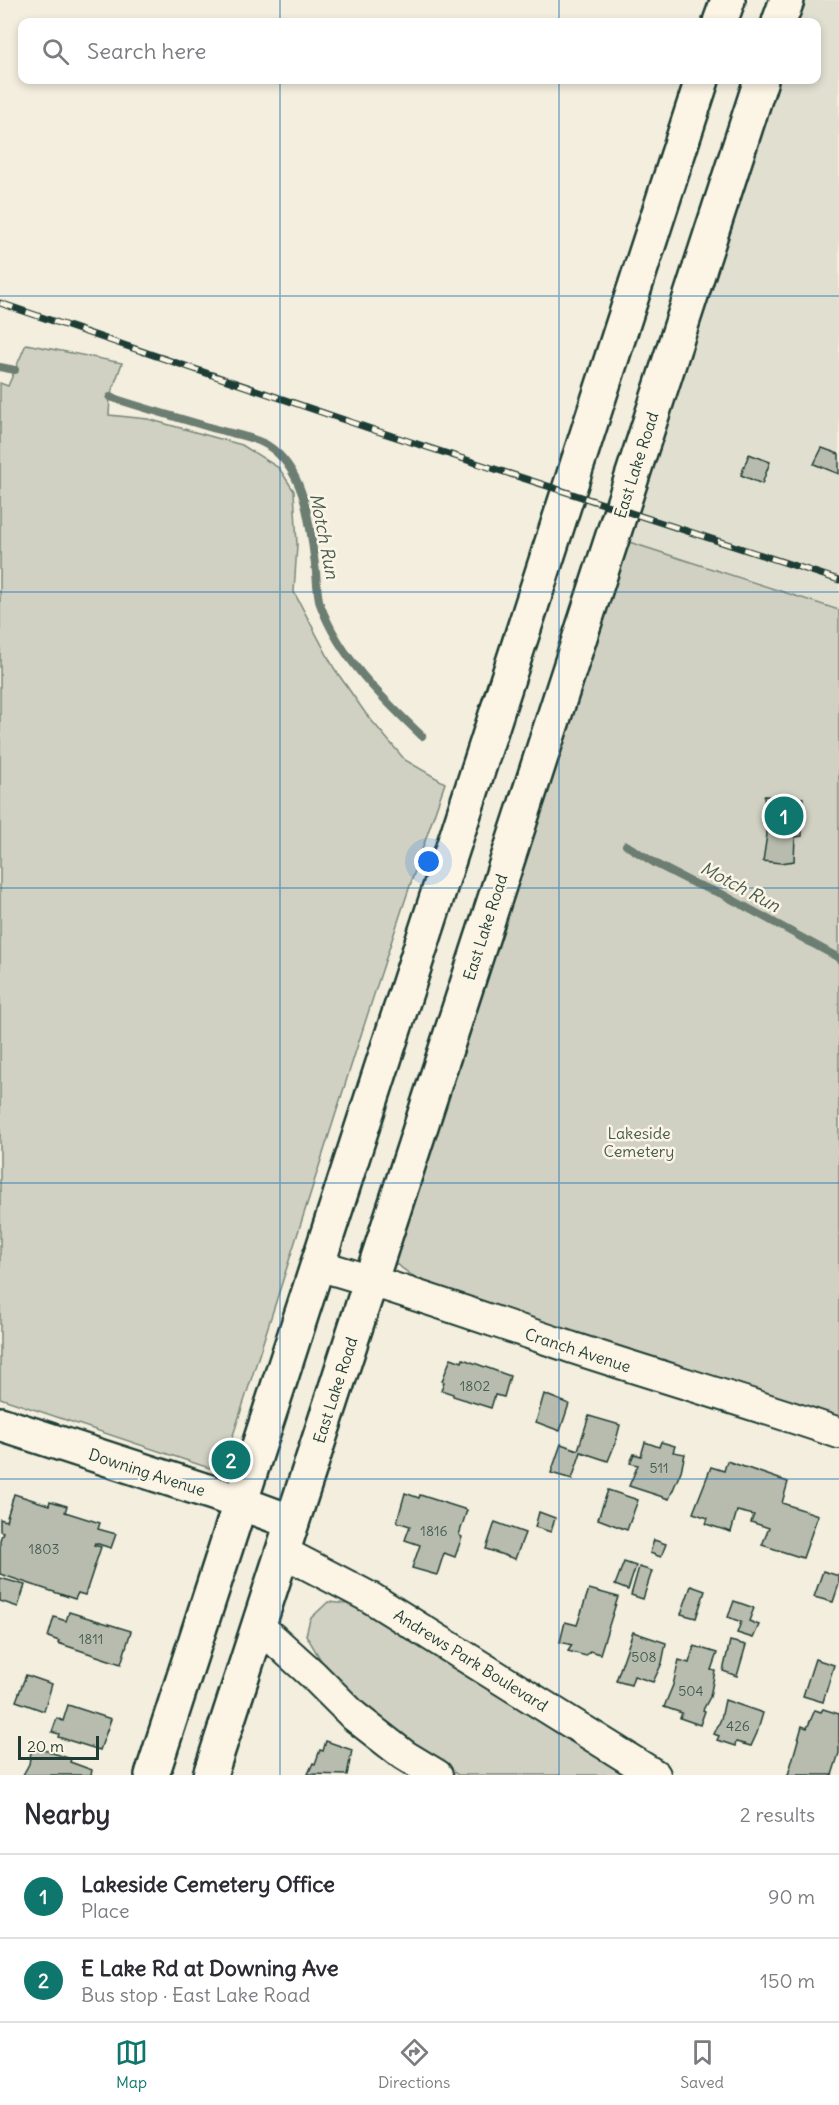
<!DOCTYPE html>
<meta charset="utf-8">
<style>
body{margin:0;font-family:Delius,sans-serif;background:#f7f7f7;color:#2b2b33}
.scale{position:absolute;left:18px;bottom:15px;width:81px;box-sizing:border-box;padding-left:6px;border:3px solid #1f3d34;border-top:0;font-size:16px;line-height:21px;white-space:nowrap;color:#1f3d34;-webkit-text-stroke:4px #fcf5e5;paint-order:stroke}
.you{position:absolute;left:429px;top:862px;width:21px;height:21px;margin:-15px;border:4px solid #fff;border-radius:50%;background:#1a73e8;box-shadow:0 0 0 9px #1a73e833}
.badge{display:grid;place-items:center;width:39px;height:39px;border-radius:50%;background:#0f766e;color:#fff;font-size:20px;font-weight:700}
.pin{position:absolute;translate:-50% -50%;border:3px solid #fff;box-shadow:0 2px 6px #0006}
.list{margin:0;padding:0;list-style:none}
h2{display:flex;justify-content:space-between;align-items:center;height:78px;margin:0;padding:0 24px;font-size:26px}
h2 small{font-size:20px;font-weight:400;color:#7c7c81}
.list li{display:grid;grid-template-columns:39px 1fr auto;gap:18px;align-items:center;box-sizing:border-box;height:84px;padding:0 24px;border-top:2px solid #e1e1e2}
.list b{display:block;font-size:22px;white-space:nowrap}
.list p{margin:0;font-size:20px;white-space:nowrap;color:#7c7c81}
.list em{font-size:20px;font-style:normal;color:#7c7c81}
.icon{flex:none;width:33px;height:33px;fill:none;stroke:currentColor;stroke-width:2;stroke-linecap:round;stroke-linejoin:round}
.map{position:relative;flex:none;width:839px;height:1775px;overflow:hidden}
.search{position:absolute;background:#fff;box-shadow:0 3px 9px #0003;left:18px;right:18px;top:18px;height:66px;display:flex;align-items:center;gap:15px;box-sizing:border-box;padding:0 21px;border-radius:12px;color:#7c7c81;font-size:22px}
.sheet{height:246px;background:#fff}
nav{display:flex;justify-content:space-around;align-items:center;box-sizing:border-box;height:84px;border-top:2px solid #e1e1e2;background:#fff;font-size:16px;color:#7c7c81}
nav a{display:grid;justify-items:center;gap:3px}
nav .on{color:#0f766e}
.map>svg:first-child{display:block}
.built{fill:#e1dfd0}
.green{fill:#d0d1c2;stroke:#78877b;stroke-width:1.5}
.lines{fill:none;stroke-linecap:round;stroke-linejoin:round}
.stream{stroke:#6c7d72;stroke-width:8}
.building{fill:#b8bcae;stroke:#1f3d34;stroke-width:1.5}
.street-casing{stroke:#1f3d34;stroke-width:34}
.secondary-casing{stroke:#1f3d34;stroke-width:38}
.street{stroke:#fcf5e5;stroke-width:30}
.secondary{stroke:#fcf5e5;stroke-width:33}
.rail-casing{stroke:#1f3d34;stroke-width:7}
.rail{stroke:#fcf5e5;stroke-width:4.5;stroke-dasharray:14;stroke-linecap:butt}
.grid{fill:none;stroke:#1f6fb2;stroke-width:1.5;stroke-opacity:0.55}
.labels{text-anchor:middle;stroke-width:5;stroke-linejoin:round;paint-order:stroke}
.number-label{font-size:14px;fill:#455d52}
.street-label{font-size:16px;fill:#1f3d34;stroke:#fcf5e5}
.park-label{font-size:16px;fill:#425b50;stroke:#fcf5e5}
.water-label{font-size:18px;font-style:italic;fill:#465d53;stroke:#fcf5e5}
</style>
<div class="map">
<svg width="839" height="1775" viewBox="0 0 839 1775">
<rect width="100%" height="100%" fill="#f3eede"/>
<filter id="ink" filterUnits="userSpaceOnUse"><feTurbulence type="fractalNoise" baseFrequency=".0167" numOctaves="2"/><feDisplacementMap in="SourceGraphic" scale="12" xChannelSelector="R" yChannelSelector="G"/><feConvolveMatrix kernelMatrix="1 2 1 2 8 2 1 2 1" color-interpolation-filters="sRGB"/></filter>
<g filter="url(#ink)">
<polygon class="built" points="800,0 839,0 839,609 626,541 776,80 816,80 816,22 794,22"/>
<g class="green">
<path d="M26 344 122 363 110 397 109 415 148 419 242 445 279 468 294 491 297 545 294 592 334 668 366 714 405 760 445 783C367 1007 299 1234 225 1460L209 1468 0 1398V383L8 386Z"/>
<polygon points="626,541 839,610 839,1422 416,1278 396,1264 395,1256"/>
<polygon points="328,1602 348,1604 376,1616 632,1775 458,1775 363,1714 322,1662 306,1635 310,1619"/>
</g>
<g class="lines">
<g class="stream">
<polyline points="0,367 15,370"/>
<path d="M110 397C146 409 183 419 219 430 234 434 254 437 267 445 308 471 310 530 316 572 317 582 317 594 320 604 340 658 381 697 422 736"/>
<polyline points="626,845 658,865 693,883 722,894 839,958"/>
</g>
</g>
<g class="building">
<polygon points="822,448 839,454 839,474 814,464"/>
<polygon points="749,454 770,462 762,484 741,475"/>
<polygon points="764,796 803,798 802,836 795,837 794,861 781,863 763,861 767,835"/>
<polygon points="451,1358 462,1362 463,1359 510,1376 504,1397 495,1395 491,1408 453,1396 453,1394 441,1390 444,1382 442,1381"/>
<polygon points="544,1394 569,1404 560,1431 536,1422"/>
<polygon points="589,1416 620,1425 615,1444 608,1461 581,1452 572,1479 551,1473 561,1444 578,1450"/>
<polygon points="645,1442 659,1447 661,1442 675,1446 673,1452 685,1454 681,1471 669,1499 629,1486 638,1465 630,1463 634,1454 641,1456"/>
<polygon points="727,1461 788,1482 782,1503 818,1515 803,1558 762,1545 769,1528 751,1522 754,1515 737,1511 731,1532 706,1524 708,1518 693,1513 711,1467 724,1471"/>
<polygon points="608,1490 638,1500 627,1530 598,1519"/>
<polygon points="405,1493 419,1498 420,1495 467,1510 459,1535 462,1537 455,1557 444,1553 437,1575 412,1568 420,1545 405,1540 410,1526 397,1522"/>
<polygon points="14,1494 49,1505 50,1501 67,1506 65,1512 100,1523 98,1529 116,1534 111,1548 95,1543 94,1545 101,1547 85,1595 78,1593 75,1599 0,1574 0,1540 3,1532 0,1531 0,1519 6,1521"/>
<polygon points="539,1512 555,1518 551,1532 535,1527"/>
<polygon points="495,1522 525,1533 515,1559 486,1549"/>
<polygon points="654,1540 666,1544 661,1557 650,1553"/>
<polygon points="624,1562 636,1566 628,1590 615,1585"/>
<polygon points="639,1567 652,1571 643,1599 631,1595"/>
<polygon points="823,1571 839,1576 839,1584 833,1602 814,1597"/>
<polygon points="0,1578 25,1585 18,1607 0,1601"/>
<polygon points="691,1586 705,1591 696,1618 681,1614"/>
<polygon points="589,1589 618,1597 600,1654 590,1651 586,1656 568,1651 572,1645 560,1642 565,1622 577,1625"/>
<polygon points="734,1601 754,1608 749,1621 759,1625 753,1638 737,1633 741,1622 728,1617"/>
<polygon points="69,1612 131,1631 121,1664 58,1643 59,1641 48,1637 54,1617 66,1621"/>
<polygon points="633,1632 666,1643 662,1663 653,1682 634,1676 631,1685 616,1681"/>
<polygon points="730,1641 746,1645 737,1676 723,1671"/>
<polygon points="694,1646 717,1653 711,1670 715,1671 710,1697 703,1710 705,1711 700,1725 680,1718 682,1713 664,1707 673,1685 679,1660 689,1663"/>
<polygon points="815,1659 834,1665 823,1702 803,1696"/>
<polygon points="26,1675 52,1684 44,1711 16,1701"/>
<polygon points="725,1700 763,1713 757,1733 751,1746 736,1742 735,1746 717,1740 719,1736 714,1734 721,1719"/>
<polygon points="68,1705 111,1719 100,1750 58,1737 59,1734 52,1732 57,1718 63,1721"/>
<polygon points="823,1709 839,1714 839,1753 832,1775 788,1775 802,1726 807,1728 815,1710 821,1712"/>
<polygon points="326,1741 352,1750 347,1775 308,1774 313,1763 315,1764 320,1750 323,1751"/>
<polygon points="32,1746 71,1759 70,1762 92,1770 91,1775 23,1775 29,1764"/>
</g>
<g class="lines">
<defs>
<g id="street">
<path d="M317 1265C404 1289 488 1320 573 1348 662 1377 751 1403 839 1433"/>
<polyline points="283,1552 371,1598 655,1775"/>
<polyline points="259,1626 312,1674 354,1716 404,1755 437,1775"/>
</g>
<g id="secondary">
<polyline points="720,22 728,0"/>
<polyline points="779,22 787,0"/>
<polyline points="0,1424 216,1494 292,1522"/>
<polyline points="152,1775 702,80"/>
<polyline points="210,1775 761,80"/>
</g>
</defs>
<use href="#street" class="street-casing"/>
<use href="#secondary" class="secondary-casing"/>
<use href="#street" class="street"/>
<use href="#secondary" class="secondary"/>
<defs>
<polyline id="rail" points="0,303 377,431 839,580"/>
</defs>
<use href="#rail" class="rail-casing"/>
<use href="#rail" class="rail"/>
</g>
</g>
<path class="grid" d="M280 0V22M559 0V22M280 80V1775M559 80V1775M0 296H839M0 592H839M0 888H839M0 1183H839M0 1479H839"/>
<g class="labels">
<g class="number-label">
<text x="475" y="1391">1802</text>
<text x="659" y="1473">511</text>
<text x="434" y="1536">1816</text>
<text x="44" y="1554">1803</text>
<text x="91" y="1644">1811</text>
<text x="644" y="1662">508</text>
<text x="691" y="1696">504</text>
<text x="738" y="1731">426</text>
</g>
<g class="street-label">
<text transform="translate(636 465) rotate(-72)" y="6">East Lake Road</text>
<text transform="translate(485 927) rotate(-72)" y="6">East Lake Road</text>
<text transform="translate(578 1350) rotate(18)" y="6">Cranch Avenue</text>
<text transform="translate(335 1390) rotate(-72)" y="6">East Lake Road</text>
<text transform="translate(147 1472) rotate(18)" y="6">Downing Avenue</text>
<text transform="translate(471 1660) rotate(32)" y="6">Andrews Park Boulevard</text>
</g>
<g class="park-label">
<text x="639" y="1139">Lakeside<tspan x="639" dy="18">Cemetery</tspan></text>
</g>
<g class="water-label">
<text transform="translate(324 536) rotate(79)" y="6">Motch Run</text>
<text transform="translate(740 887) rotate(28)" y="6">Motch Run</text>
</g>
</g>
</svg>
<div class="scale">20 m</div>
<div class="you"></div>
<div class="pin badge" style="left:784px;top:816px">1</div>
<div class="pin badge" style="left:231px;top:1460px">2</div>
<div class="search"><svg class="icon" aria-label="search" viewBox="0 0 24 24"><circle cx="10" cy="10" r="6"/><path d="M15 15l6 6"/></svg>Search here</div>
</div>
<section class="sheet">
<h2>Nearby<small>2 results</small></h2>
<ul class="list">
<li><span class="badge">1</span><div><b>Lakeside Cemetery Office</b><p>Place</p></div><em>90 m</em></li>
<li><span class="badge">2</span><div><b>E Lake Rd at Downing Ave</b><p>Bus stop · East Lake Road</p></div><em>150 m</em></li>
</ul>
</section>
<nav>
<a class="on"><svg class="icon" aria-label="map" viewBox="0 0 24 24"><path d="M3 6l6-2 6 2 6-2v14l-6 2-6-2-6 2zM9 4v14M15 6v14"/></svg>Map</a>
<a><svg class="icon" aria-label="directions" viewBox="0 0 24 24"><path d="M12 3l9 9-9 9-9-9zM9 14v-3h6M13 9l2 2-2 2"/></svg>Directions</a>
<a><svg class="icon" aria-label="saved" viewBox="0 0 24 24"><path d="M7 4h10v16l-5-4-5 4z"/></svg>Saved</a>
</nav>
